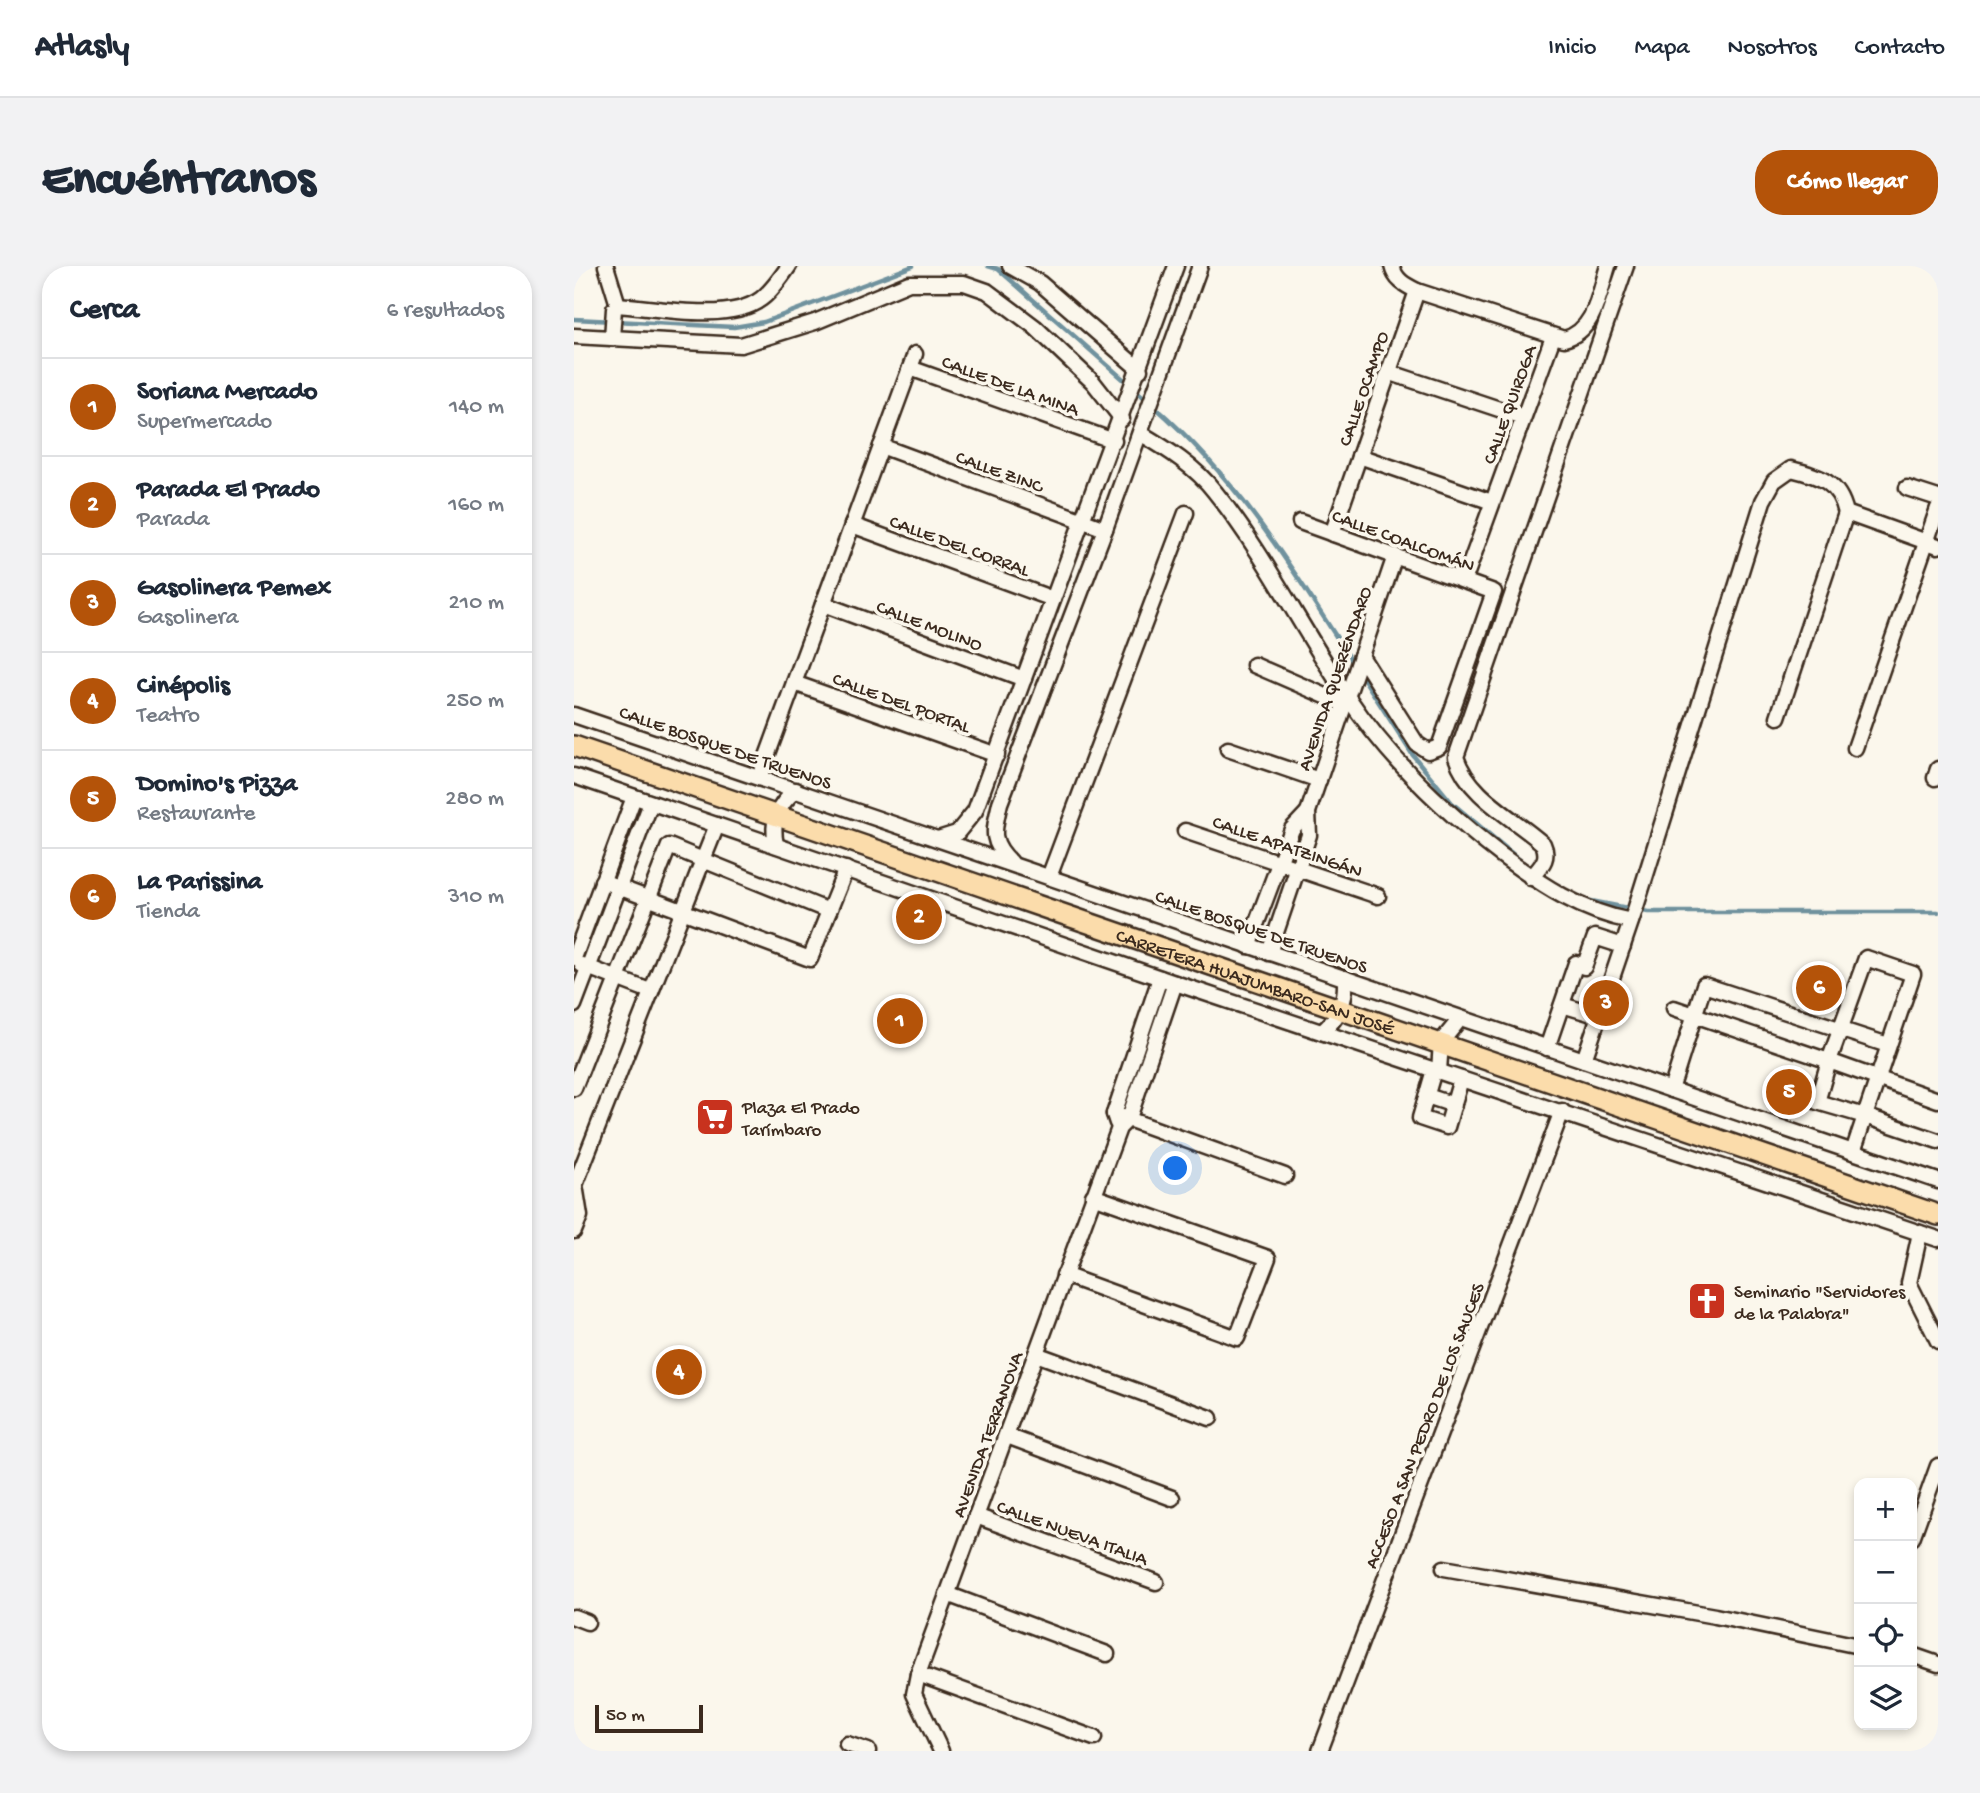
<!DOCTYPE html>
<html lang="es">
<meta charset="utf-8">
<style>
body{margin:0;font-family:"Gochi Hand",sans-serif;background:#f2f2f3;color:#1f2937}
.controls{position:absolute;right:21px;bottom:21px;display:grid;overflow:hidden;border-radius:14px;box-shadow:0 4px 10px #0003}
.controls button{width:63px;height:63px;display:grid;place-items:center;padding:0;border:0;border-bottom:2px solid #e0e1e3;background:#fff;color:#1f2937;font:35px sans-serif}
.scale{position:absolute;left:21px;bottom:18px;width:108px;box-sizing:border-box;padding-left:7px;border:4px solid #3b2a1e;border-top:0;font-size:19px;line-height:24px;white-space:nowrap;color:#3b2a1e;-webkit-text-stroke:5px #fbf7ec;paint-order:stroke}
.you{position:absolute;left:602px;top:903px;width:24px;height:24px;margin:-18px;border:5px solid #fff;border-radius:50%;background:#1a73e8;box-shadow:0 0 0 10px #1a73e833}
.badge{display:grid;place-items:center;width:46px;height:46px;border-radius:50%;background:#b45309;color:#fff;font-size:23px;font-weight:700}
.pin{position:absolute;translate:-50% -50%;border:4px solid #fff;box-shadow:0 2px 7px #0006}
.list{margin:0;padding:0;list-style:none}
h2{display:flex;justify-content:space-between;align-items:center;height:91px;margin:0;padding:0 28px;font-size:30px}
h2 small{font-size:23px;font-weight:400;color:#747a83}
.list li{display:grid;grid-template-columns:46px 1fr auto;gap:21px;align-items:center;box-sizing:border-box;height:98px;padding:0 28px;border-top:2px solid #e0e1e3}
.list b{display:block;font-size:26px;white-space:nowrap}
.list p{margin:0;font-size:23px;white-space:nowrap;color:#747a83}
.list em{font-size:23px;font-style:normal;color:#747a83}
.icon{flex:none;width:38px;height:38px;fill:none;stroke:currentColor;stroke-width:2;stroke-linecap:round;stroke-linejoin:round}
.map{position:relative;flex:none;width:1364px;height:1485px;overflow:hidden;border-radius:28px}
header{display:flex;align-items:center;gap:42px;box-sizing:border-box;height:98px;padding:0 35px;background:#fff;border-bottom:2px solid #e0e1e3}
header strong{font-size:33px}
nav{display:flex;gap:38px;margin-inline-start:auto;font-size:24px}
.intro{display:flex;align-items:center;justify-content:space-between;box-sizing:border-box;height:168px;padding:0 42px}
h1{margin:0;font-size:49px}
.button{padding:18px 32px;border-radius:28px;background:#b45309;color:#fff;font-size:24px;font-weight:700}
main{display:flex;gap:42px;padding:0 42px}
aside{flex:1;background:#fff;border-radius:28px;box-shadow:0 4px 10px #0003}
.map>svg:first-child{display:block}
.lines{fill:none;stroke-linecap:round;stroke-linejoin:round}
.stream{stroke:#6f929e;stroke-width:4.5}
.minor-casing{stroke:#3b2a1e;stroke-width:19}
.major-casing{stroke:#3b2a1e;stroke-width:24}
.minor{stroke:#fbf7ec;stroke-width:14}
.major{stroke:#fbdcab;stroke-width:19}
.labels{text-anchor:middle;stroke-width:7;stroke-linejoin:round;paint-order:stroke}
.street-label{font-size:19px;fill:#3b2a1e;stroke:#fbf7ec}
.poi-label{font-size:19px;fill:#3b2a1e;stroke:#fbf7ec;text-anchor:start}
</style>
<header>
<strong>Atlasly</strong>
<nav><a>Inicio</a><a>Mapa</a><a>Nosotros</a><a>Contacto</a></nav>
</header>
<div class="intro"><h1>Encuéntranos</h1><a class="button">Cómo llegar</a></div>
<main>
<aside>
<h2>Cerca<small>6 resultados</small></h2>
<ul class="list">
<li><span class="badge">1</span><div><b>Soriana Mercado</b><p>Supermercado</p></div><em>140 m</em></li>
<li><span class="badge">2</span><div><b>Parada El Prado</b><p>Parada</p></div><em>160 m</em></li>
<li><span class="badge">3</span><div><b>Gasolinera Pemex</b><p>Gasolinera</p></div><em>210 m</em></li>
<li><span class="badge">4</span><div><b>Cinépolis</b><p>Teatro</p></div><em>250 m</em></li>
<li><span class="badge">5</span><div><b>Domino's Pizza</b><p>Restaurante</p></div><em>280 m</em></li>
<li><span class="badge">6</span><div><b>La Parissina</b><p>Tienda</p></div><em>310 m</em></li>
</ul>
</aside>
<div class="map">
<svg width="1364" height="1485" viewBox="0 0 1364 1485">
<rect width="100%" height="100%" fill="#fbf7ec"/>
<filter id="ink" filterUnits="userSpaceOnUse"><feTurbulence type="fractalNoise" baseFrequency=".0143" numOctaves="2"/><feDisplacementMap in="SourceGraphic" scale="14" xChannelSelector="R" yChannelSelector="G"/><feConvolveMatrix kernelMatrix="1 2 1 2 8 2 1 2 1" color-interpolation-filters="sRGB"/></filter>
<g filter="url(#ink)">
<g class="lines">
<g class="stream">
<polyline points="414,0 424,3 573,134"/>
<polyline points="0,53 160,61 190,56 339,0"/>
<path d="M580 140C666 215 720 305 781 400"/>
<polyline points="786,407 838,488 878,537 953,600"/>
<polyline points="1012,634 1074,646 1364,646"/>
</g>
<defs>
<g id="minor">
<polyline points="32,0 44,39"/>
<polyline points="436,0 466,17 566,104"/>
<path d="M818 0C821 14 831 19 843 25L990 73C1021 65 1025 28 1034 0"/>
<polyline points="0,70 167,79 241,56 335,17 390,17 413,25 461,61 519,116 548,153"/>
<path d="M38 72 40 43 44 39C84 42 155 57 187 33 198 25 207 11 215 0"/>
<polyline points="341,88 336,102 540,175"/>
<polyline points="814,106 949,151"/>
<path d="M566 167C593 183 622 201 641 226 691 288 728 364 773 430 815 493 867 543 927 589 967 619 1008 646 1057 655"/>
<polyline points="307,180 531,263"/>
<polyline points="785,190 918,236"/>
<polyline points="1333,222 1364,232"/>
<polyline points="726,256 920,326 865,481 854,485 843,478 787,390"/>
<polyline points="278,259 479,333"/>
<polyline points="758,268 843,25"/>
<polyline points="890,315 979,71"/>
<polyline points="249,338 450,413"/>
<polyline points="680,399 770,438"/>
<polyline points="220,417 423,489"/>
<polyline points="0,449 1364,915"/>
<polyline points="1204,451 1272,247"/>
<polyline points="1281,482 1364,242"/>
<polyline points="654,483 745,514"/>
<polyline points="0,510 601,717 1364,973"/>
<polyline points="185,512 336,102"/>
<polyline points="1361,512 1364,503"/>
<polyline points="143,559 129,594 255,645 272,603"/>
<polyline points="611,565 804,630"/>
<polyline points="364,573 383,567 401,545 602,0"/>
<path d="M202 579C197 555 203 540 222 524"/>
<path d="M437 596C415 575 420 564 426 537L531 263 626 0"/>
<polyline points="475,611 612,247"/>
<path d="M957 612C967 600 976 593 969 578 939 551 895 531 882 491L1052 0"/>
<polyline points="28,615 236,693 255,645"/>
<polyline points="674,680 718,563 734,546"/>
<polyline points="695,687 735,569 734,546 821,290"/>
<polyline points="0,692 60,531"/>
<polyline points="8,699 76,725"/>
<polyline points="0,739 77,537"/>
<polyline points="988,739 1025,750"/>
<path d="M1100 742 1255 795 1243 836 1291 850C1307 803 1323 755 1339 708L1292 692 1255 795 1364 834"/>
<path d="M748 766C766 750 772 736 771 712"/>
<polyline points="973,782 1002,697 1010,701 1021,671 1049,680"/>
<path d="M1010 794 1061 644 1189 235 1200 215 1217 203C1246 210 1265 216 1272 247L1364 280"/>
<polyline points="860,804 846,852 873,861 887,813"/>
<polyline points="865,805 867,776 886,753"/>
<polyline points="0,822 95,580 129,594 1,919 6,950 0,965"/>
<polyline points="1097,824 1130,719 1314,779"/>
<polyline points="853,830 880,839"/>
<polyline points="540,848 711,910"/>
<polyline points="543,857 540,848 586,712"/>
<polyline points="1279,886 1291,850 1364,875"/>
<polyline points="1346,967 1335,1017 1364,1075"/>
<polyline points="490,1009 663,1072 694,992 519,930"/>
<polyline points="462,1088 636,1152"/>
<polyline points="433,1170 598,1232"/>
<polyline points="402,1250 582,1316"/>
<polyline points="1338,1272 1364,1200"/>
<polyline points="870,1302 1141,1350 1285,1380"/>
<polyline points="373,1328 533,1388"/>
<polyline points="0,1351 13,1356"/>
<polyline points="1338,1389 1364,1398"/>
<polyline points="344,1408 520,1472"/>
<polyline points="273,1478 294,1485"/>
<polyline points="367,1485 340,1428 344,1408 545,862 555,852 601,717"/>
<polyline points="746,1485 988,845"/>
</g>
<g id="major">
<path id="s1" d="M0 480 1364 949"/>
</g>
</defs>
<use href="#minor" class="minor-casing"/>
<use href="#major" class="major-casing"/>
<use href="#minor" class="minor"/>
<use href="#major" class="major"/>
</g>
</g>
<defs>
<symbol id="supermarket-square" viewBox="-11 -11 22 22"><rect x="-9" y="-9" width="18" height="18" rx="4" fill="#c8321e" stroke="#fbf7ec"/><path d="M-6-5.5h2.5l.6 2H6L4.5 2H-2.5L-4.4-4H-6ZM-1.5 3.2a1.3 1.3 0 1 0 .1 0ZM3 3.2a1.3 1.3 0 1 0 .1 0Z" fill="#fff"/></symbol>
<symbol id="church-square" viewBox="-11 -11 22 22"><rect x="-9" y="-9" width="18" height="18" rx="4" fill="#c8321e" stroke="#fbf7ec"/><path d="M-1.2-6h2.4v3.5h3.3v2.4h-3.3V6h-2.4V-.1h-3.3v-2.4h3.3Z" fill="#fff"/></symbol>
</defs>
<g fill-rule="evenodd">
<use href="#supermarket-square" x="119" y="829" width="44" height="44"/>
<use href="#church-square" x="1111" y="1013" width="44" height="44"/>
</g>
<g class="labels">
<g class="street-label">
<text transform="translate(437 118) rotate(20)" y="7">CALLE DE LA MINA</text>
<text transform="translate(788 122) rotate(-71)" y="7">CALLE OCAMPO</text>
<text transform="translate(934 138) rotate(-70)" y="7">CALLE QUIROGA</text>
<text transform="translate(426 204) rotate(20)" y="7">CALLE ZINC</text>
<text transform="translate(830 273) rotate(20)" y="7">CALLE COALCOMÁN</text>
<text transform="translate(386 278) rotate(20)" y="7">CALLE DEL CORRAL</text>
<text transform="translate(356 358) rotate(21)" y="7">CALLE MOLINO</text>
<text transform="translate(759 412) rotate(-71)" y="7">AVENIDA QUERÉNDARO</text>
<text transform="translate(328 435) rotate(20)" y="7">CALLE DEL PORTAL</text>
<text transform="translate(152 480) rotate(19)" y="7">CALLE BOSQUE DE TRUENOS</text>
<text transform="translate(714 579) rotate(19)" y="7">CALLE APATZINGÁN</text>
<text transform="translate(688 664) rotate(19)" y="7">CALLE BOSQUE DE TRUENOS</text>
<text dy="7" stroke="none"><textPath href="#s1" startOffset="721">CARRETERA HUAJUMBARO-SAN JOSÉ</textPath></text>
<text transform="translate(849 1159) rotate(-69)" y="7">ACCESO A SAN PEDRO DE LOS SAUCES</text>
<text transform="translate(412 1168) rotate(-70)" y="7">AVENIDA TERRANOVA</text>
<text transform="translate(499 1265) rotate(20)" y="7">CALLE NUEVA ITALIA</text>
</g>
<g class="poi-label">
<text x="168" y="847">Plaza El Prado<tspan x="168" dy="22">Tarímbaro</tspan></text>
<text x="1160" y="1031">Seminario "Servidores<tspan x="1160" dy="22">de la Palabra"</tspan></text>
</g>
</g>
</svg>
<div class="controls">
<button>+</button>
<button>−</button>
<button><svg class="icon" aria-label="locate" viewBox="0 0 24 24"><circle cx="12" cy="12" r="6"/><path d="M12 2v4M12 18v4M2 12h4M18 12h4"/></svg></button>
<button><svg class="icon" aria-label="layers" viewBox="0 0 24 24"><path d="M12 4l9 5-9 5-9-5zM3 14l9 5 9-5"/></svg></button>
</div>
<div class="scale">50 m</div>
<div class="you"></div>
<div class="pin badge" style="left:326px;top:755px">1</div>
<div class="pin badge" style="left:345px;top:651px">2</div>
<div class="pin badge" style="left:1032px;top:737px">3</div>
<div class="pin badge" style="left:105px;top:1106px">4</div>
<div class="pin badge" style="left:1215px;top:826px">5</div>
<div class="pin badge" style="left:1245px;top:722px">6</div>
</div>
</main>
